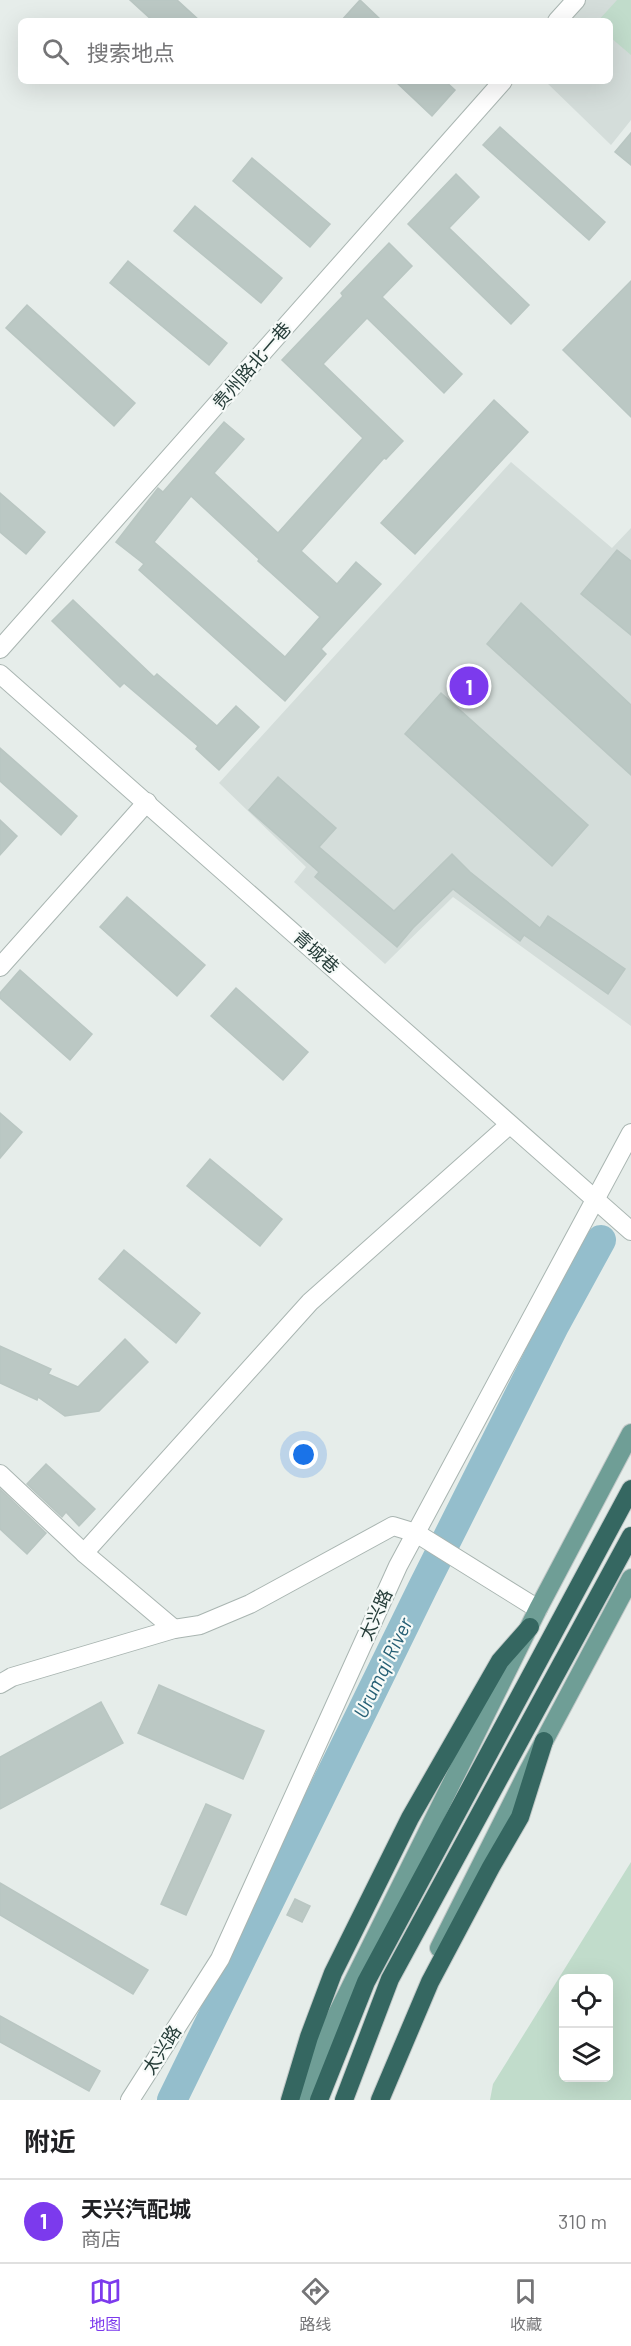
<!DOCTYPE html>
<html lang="zh">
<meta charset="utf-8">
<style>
body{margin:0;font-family:Barlow,"Noto Sans SC",sans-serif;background:#f2f2f2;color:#202124}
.controls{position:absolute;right:18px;bottom:18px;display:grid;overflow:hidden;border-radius:9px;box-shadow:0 6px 24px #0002}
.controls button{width:54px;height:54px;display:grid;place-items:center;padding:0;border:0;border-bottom:2px solid #e0e0e0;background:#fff;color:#202124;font:30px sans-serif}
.you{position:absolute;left:304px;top:1455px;width:21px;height:21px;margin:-15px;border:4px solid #fff;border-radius:50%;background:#1a73e8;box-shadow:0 0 0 9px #1a73e833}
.badge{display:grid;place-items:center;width:39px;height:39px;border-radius:50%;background:#7c3aed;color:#fff;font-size:20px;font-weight:700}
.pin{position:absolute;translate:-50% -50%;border:3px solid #fff;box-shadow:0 2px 6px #0006}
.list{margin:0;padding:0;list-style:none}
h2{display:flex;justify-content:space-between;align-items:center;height:78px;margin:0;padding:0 24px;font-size:26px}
h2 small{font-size:20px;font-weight:400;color:#757577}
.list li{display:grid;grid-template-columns:39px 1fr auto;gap:18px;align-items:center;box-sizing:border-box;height:84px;padding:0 24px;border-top:2px solid #e0e0e0}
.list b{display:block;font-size:22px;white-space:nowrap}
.list p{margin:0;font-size:20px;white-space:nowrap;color:#757577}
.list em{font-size:20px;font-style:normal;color:#757577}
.icon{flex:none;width:33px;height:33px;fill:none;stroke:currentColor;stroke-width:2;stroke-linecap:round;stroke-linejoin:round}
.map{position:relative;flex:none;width:631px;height:2100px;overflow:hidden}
.search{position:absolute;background:#fff;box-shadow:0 6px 24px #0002;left:18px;right:18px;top:18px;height:66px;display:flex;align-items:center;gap:15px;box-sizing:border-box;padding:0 21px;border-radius:9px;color:#757577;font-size:22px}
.sheet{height:162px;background:#fff}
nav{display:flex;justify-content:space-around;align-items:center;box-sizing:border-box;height:84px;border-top:2px solid #e0e0e0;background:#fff;font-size:16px;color:#757577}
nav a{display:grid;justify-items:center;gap:3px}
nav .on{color:#7c3aed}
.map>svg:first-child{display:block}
.built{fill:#d4ddda}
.green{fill:#c1dccb;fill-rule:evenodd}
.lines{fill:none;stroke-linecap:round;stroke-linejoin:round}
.river{stroke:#94becc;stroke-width:30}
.building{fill:#bbc8c4;stroke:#b9c6c2;stroke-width:1.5;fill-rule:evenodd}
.minor-casing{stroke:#a9b5b1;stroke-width:20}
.major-casing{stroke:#c2c9c8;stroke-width:20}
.highway-casing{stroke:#c2c9c8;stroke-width:20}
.minor{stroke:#fff;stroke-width:18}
.major{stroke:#6f9e96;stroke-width:18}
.highway{stroke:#356761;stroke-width:18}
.labels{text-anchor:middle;stroke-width:4.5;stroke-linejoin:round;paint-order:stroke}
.street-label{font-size:18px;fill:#263d39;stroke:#f6faf8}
.water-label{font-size:20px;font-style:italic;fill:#265f74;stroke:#f6faf8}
</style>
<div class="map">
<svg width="631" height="2100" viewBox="0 0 631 2100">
<rect width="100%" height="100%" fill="#e6edea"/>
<g class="built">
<polygon points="576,0 631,0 631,120 611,145 545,81 610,81 610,21 557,21"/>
<polygon points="511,462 612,548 631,528 631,1026 453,897 385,964 294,882 306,867 219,783"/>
</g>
<g class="green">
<polygon points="617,0 631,0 631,55 610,37 610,21 598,21"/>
<path d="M631 1862V2100H490L493 2084ZM564 1978H608V2078H564Z"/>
</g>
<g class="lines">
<polyline class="river" points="172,2100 423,1587 554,1326 601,1240"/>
</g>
<g class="building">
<polygon points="130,0 177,0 200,21 153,21"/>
<polygon points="360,0 382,21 341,21"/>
<polygon points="395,81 445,81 455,90 432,116"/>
<polygon points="500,127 605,222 589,240 483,145"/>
<polygon points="631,133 631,165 615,152"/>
<polygon points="252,158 330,224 310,247 233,181"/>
<polygon points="456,174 479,197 449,228 529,305 511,324 408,224"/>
<polygon points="195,206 282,278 261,303 174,231"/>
<path d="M389 243 412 266 382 297 462 374 444 393 367 318 323 364 403 441 386 459 384 458 301 551 337 584 356 562 381 584 321 649 326 654 285 701 139 570 144 564 116 542 158 488 163 492 224 422 244 439 214 473 278 533 363 438 282 360 343 296 341 293ZM191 496 259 559 258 561 320 617 285 657 154 542Z"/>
<polygon points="128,261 227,343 209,365 110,283"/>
<polygon points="631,281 631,417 563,350"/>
<polygon points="27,305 135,403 114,426 6,328"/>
<polygon points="494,400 528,432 415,554 381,523"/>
<polygon points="0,493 45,532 26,554 0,532"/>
<polygon points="617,550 631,561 631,635 581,594"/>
<polygon points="73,600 154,677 157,674 217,726 236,706 259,727 219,770 196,749 198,746 124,683 120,687 52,621"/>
<polygon points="521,603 631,705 631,775 487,644"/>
<polygon points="441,693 588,825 552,866 405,734"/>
<polygon points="0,748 77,816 61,835 0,781"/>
<polygon points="278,777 336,828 319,847 394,911 452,854 470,872 540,928 548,916 625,969 608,994 524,935 520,941 453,889 413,928 397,947 315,877 319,872 249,810"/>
<polygon points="0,820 17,836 0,855"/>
<polygon points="127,897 205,965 177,996 100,927"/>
<polygon points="20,970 92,1034 70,1060 0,998 0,993"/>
<polygon points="236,988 308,1052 283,1080 211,1016"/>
<polygon points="0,1113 22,1132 0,1158"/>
<polygon points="210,1159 282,1219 260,1246 187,1186"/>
<polygon points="124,1250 200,1313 176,1343 99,1279"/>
<polygon points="125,1339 148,1362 99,1411 65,1416 38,1397 37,1400 0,1383 0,1346 51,1369 48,1374 78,1387"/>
<polygon points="46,1464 95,1509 79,1526 66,1512 62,1517 27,1484"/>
<polygon points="0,1489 46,1533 27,1554 0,1529"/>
<polygon points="159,1685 264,1731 243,1779 138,1733"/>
<polygon points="101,1702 123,1743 0,1809 0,1757"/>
<polygon points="206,1804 231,1815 186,1915 161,1904"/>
<polygon points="0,1883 148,1970 133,1994 0,1915"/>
<polygon points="295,1899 310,1906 302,1922 287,1915"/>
<polygon points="0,2016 100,2071 89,2091 0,2042"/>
</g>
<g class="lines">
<defs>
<g id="minor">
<polyline points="557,21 576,0"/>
<polyline points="0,649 503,81"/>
<polyline points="0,674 631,1231"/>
<polyline points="0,967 147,802"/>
<polyline points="0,1474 84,1553 174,1629"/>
<polyline points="84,1553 310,1302 509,1125"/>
<polyline points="0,1684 12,1677 174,1629 200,1625 250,1604 393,1526 416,1533 538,1609"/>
<polyline points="130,2100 220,1959 398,1566 631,1133"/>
</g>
<g id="major">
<polyline points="439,1948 527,1773 631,1578"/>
<polyline points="302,2100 333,2022 538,1609 631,1433"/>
</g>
<g id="highway">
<polyline points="290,2100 309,2037 333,1973 410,1818 500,1661 530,1627"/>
<polyline points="319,2100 366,1982 631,1489"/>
<polyline points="344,2100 390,1979 631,1536"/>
<polyline points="380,2100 430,1982 491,1867 520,1817 544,1741"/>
</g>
</defs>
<use href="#minor" class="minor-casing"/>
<use href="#major" class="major-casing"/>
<use href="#highway" class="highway-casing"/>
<use href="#minor" class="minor"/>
<use href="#major" class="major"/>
<use href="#highway" class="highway"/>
</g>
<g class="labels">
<g class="street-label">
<text transform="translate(252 366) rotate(-49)" y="6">贵州路北一巷</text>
<text transform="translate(316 952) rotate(42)" y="6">青城巷</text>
<text transform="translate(376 1615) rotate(-66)" y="6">太兴路</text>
<text transform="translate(162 2050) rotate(-57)" y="6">太兴路</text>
</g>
<g class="water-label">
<text transform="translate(383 1668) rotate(-64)" y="7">Urumqi River</text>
</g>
</g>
</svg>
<div class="controls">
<button><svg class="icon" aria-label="locate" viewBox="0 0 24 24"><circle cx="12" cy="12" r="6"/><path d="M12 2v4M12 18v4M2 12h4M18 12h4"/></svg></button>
<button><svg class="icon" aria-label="layers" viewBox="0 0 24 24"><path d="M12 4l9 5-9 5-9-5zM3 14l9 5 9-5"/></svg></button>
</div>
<div class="you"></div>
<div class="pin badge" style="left:469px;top:686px">1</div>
<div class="search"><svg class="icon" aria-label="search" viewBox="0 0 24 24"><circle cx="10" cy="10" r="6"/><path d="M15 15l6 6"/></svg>搜索地点</div>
</div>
<section class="sheet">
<h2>附近<small></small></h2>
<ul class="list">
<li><span class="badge">1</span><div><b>天兴汽配城</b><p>商店</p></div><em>310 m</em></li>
</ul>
</section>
<nav>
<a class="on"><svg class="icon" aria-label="map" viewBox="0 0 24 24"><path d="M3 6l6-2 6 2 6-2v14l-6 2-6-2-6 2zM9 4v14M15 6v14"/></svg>地图</a>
<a><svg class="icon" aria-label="directions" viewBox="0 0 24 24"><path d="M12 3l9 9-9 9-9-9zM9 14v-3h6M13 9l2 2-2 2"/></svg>路线</a>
<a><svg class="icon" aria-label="saved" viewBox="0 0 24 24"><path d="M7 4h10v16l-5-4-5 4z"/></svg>收藏</a>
</nav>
